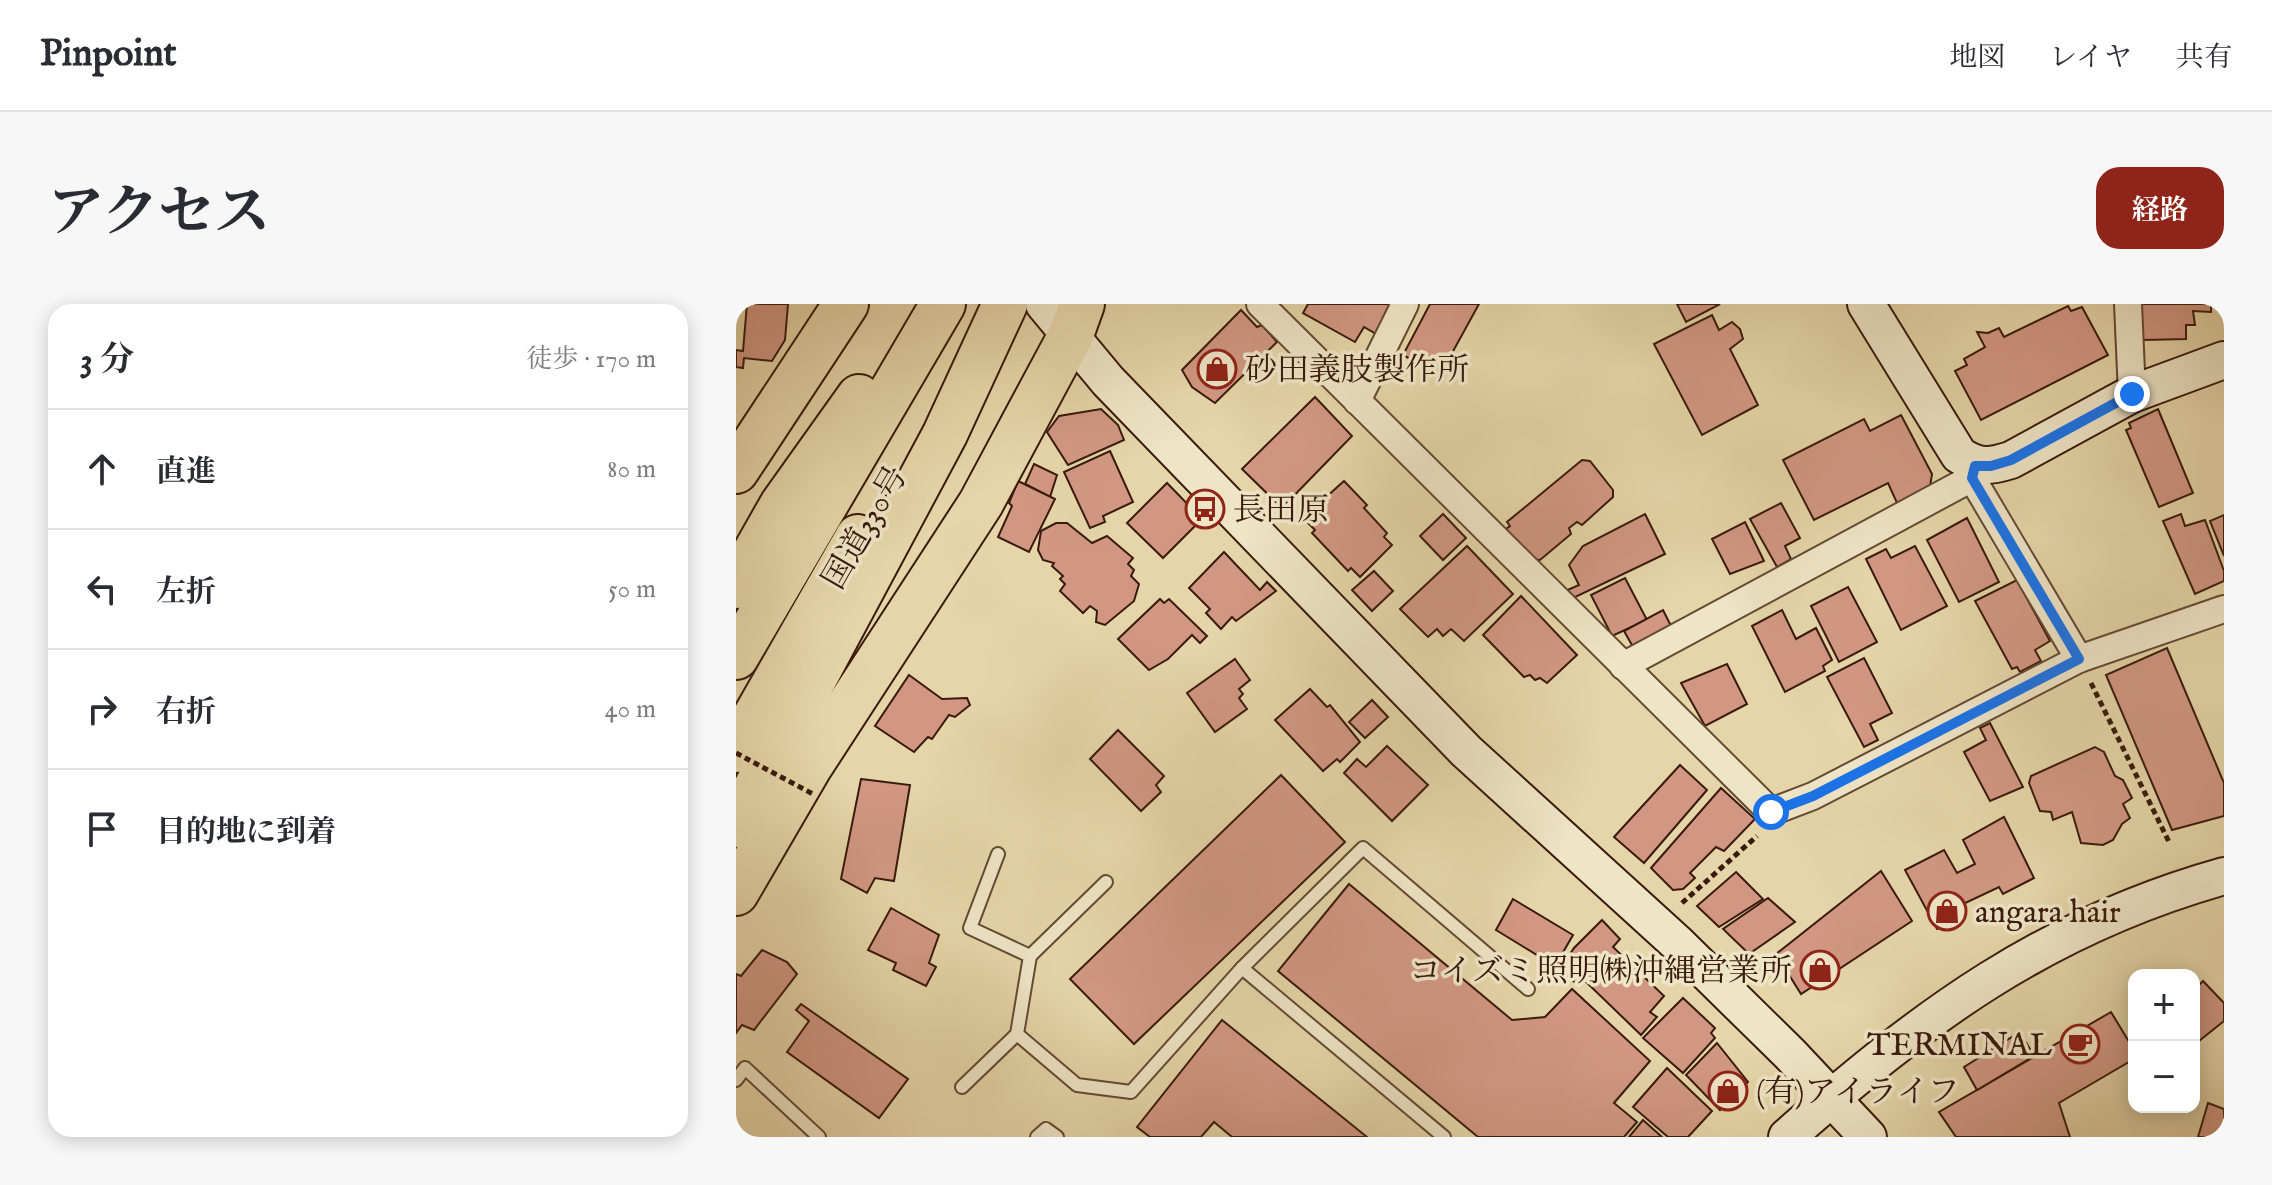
<!DOCTYPE html>
<html lang="ja">
<meta charset="utf-8">
<style>
body{margin:0;font-family:"IM FELL English","Noto Serif JP",serif;background:#f7f7f7;color:#2b2b33}
.controls{position:absolute;right:24px;bottom:24px;display:grid;overflow:hidden;border-radius:16px;box-shadow:0 4px 20px #0003}
.controls button{width:72px;height:72px;display:grid;place-items:center;padding:0;border:0;border-bottom:2px solid #e1e1e2;background:#fff;color:#2b2b33;font:40px sans-serif}
.stop{position:absolute;width:24px;height:24px;margin:-18px;border:6px solid #1a73e8;border-radius:50%;background:#fff}
.stop.end{background:#1a73e8;border-color:#fff;box-shadow:0 2px 8px #0008}
.list{margin:0;padding:0;list-style:none}
h2{display:flex;justify-content:space-between;align-items:center;height:104px;margin:0;padding:0 32px;font-size:34px}
h2 small{font-size:26px;font-weight:400;color:#7c7c81}
.list li{display:grid;grid-template-columns:52px 1fr auto;gap:24px;align-items:center;box-sizing:border-box;height:120px;padding:0 32px;border-top:2px solid #e1e1e2}
.list b{display:block;font-size:30px;white-space:nowrap}
.list em{font-size:26px;font-style:normal;color:#7c7c81}
.icon{flex:none;width:44px;height:44px;fill:none;stroke:currentColor;stroke-width:2;stroke-linecap:round;stroke-linejoin:round}
.map{position:relative;flex:none;width:1488px;height:833px;overflow:hidden;border-radius:24px}
header{display:flex;align-items:center;gap:48px;box-sizing:border-box;height:112px;padding:0 40px;background:#fff;border-bottom:2px solid #e1e1e2}
header strong{font-size:38px}
nav{display:flex;gap:44px;margin-inline-start:auto;font-size:28px}
.intro{display:flex;align-items:center;justify-content:space-between;box-sizing:border-box;height:192px;padding:0 48px}
h1{margin:0;font-size:56px}
.button{padding:20px 36px;border-radius:24px;background:#8f2418;color:#fff;font-size:28px;font-weight:700}
main{display:flex;gap:48px;padding:0 48px}
aside{flex:1;background:#fff;border-radius:24px;box-shadow:0 4px 20px #0003}
.map>svg:first-child{display:block}
.building{fill:#d19782;stroke:#391a0c;stroke-width:2}
.lines{fill:none;stroke-linecap:round;stroke-linejoin:round}
.lane-casing{stroke:#644933;stroke-width:16}
.street-casing{stroke:#644933;stroke-width:30}
.secondary-casing{stroke:#391a0c;stroke-width:40}
.highway-casing{stroke:#391a0c;stroke-width:48}
.path{stroke:#391a0c;stroke-width:5;stroke-dasharray:6 4;stroke-linecap:butt}
.lane{stroke:#eee4c6;stroke-width:12}
.street{stroke:#eee4c6;stroke-width:26}
.secondary{stroke:#eee4c6;stroke-width:36}
.highway{stroke:#e5d5a8;stroke-width:44}
.path-bridge{stroke:#391a0c;stroke-width:5;stroke-dasharray:6 4;stroke-linecap:butt}
.route{stroke:#1a73e8;stroke-width:10}
.labels{text-anchor:middle;stroke-width:7;stroke-linejoin:round;paint-order:stroke}
.poi-label{font-size:32px;fill:#391a0c;stroke:#eee4c6;text-anchor:start}
.street-label{font-size:32px;fill:#391a0c;stroke:#eee4c6}
</style>
<header>
<strong>Pinpoint</strong>
<nav><a>地図</a><a>レイヤ</a><a>共有</a></nav>
</header>
<div class="intro"><h1>アクセス</h1><a class="button">経路</a></div>
<main>
<aside>
<h2>3 分<small>徒歩 · 170 m</small></h2>
<ul class="list">
<li><svg class="icon" aria-label="ahead" viewBox="0 0 24 24"><path d="M12 20V5M6 11l6-6 6 6"/></svg><div><b>直進</b></div><em>80 m</em></li>
<li><svg class="icon" aria-label="left" viewBox="0 0 24 24"><path d="M17 20v-9H6M10 6l-5 5 5 5"/></svg><div><b>左折</b></div><em>50 m</em></li>
<li><svg class="icon" aria-label="right" viewBox="0 0 24 24"><path d="M7 20v-9h11M14 6l5 5-5 5"/></svg><div><b>右折</b></div><em>40 m</em></li>
<li><svg class="icon" aria-label="arrive" viewBox="0 0 24 24"><path d="M6 21V4h12l-3 4 3 4H6"/></svg><div><b>目的地に到着</b></div></li>
</ul>
</aside>
<div class="map">
<svg width="1488" height="833" viewBox="0 0 1488 833">
<rect width="100%" height="100%" fill="#e5d5a8"/>
<filter id="stains"><feTurbulence type="fractalNoise" baseFrequency=".0025" numOctaves="4"/><feColorMatrix values="0 0 0 0 .2 0 0 0 0 .09 0 0 0 0 .02 0 0 0 .5 -.17"/></filter>
<radialGradient id="worn" r=".72"><stop offset=".6" stop-color="#630" stop-opacity="0"/><stop offset="1" stop-color="#630" stop-opacity=".3"/></radialGradient>
<g class="building">
<polygon points="11,0 52,0 49,36 36,57 8,54 7,64 0,63 0,46 7,47"/>
<polygon points="572,0 655,0 642,31 628,23 619,38 567,9"/>
<polygon points="694,0 743,0 704,71 667,51"/>
<polygon points="941,0 984,0 950,18"/>
<polygon points="1405,0 1475,0 1475,8 1457,7 1459,21 1450,21 1450,35 1407,36"/>
<polygon points="1332,2 1335,7 1346,3 1372,51 1245,116 1219,67 1231,61 1228,55 1249,43 1241,28 1252,29 1263,24 1268,33"/>
<polygon points="505,6 521,23 526,21 541,38 479,99 456,83 446,66"/>
<polygon points="976,11 983,26 996,18 1004,25 1007,35 994,45 1022,101 966,131 918,40"/>
<polygon points="579,93 616,132 546,204 506,165"/>
<polygon points="365,105 382,121 388,136 332,161 311,128 323,112"/>
<polygon points="1422,105 1457,189 1423,203 1390,126 1395,124 1393,119"/>
<polygon points="1165,111 1196,170 1194,183 1161,199 1152,179 1078,216 1047,156 1128,115 1134,127"/>
<polygon points="374,147 397,198 367,212 369,218 354,224 328,168"/>
<polygon points="846,156 854,157 877,186 877,193 846,221 841,218 833,224 835,230 804,256 796,255 770,225 774,222 771,218"/>
<polygon points="298,160 321,171 314,193 289,180"/>
<polygon points="282,177 319,195 293,248 262,233 276,202 273,199"/>
<polygon points="608,177 631,201 628,204 651,229 648,233 656,241 624,273 615,264 612,267 576,229 579,226 567,214"/>
<polygon points="431,179 466,215 427,254 391,219"/>
<polygon points="1045,199 1064,234 1049,242 1055,255 1041,263 1014,215"/>
<polygon points="707,210 730,234 707,256 684,232"/>
<polygon points="909,210 929,250 831,297 827,288 843,281 833,261 847,242"/>
<polygon points="1445,210 1449,222 1469,216 1488,267 1488,277 1459,290 1427,217"/>
<polygon points="1488,211 1488,252 1474,217"/>
<polygon points="1231,214 1263,278 1223,298 1191,236"/>
<polygon points="1009,218 1028,257 994,270 976,235"/>
<polygon points="320,219 331,219 356,239 371,232 397,254 392,260 398,266 395,272 403,280 398,297 369,321 360,318 361,307 354,302 347,309 324,287 329,280 324,275 327,272 316,262 318,259 307,256 302,246 305,227"/>
<polygon points="731,242 777,290 728,337 715,325 707,332 701,325 692,333 664,305"/>
<polygon points="1179,242 1211,302 1165,326 1130,255 1150,245 1155,254"/>
<polygon points="488,248 524,286 531,278 540,287 500,317 496,313 485,325 470,309 474,305 453,284"/>
<polygon points="638,267 657,287 636,307 616,286"/>
<polygon points="889,274 911,316 876,332 855,291"/>
<polygon points="1281,276 1314,337 1299,346 1305,357 1284,368 1281,363 1276,365 1239,297"/>
<polygon points="1112,283 1141,338 1103,358 1075,302"/>
<polygon points="785,292 841,351 811,379 804,374 799,376 794,371 788,373 747,331"/>
<polygon points="424,295 428,299 433,295 471,332 464,339 456,331 432,355 413,366 382,335"/>
<polygon points="927,306 936,324 897,343 888,327"/>
<polygon points="1046,306 1060,335 1080,324 1096,356 1087,362 1089,367 1049,388 1016,322"/>
<polygon points="1431,344 1488,479 1488,512 1436,526 1370,371"/>
<polygon points="1128,354 1156,409 1134,420 1142,436 1128,443 1091,373"/>
<polygon points="499,355 514,376 503,385 507,390 503,394 511,405 479,428 451,389"/>
<polygon points="991,360 1011,400 969,422 945,379"/>
<polygon points="173,371 206,395 231,394 234,401 219,413 213,411 196,435 192,433 178,448 139,422"/>
<polygon points="574,385 591,403 594,401 624,438 604,458 601,455 587,467 539,416"/>
<polygon points="636,396 652,413 629,434 613,418"/>
<polygon points="1254,419 1287,483 1254,497 1228,448 1250,436 1244,424"/>
<polygon points="382,426 428,472 420,481 425,488 405,507 354,455"/>
<polygon points="651,442 692,481 656,517 608,469 621,455 630,463"/>
<polygon points="1359,443 1368,448 1379,472 1387,476 1396,494 1387,500 1394,514 1386,520 1377,536 1367,541 1345,539 1336,508 1317,516 1315,508 1304,507 1293,479 1295,472"/>
<polygon points="944,461 971,486 908,559 878,533"/>
<polygon points="545,471 609,538 398,740 334,675"/>
<polygon points="125,475 174,481 158,577 139,574 131,589 105,575"/>
<polygon points="985,484 1019,515 988,547 980,543 954,569 959,574 947,585 937,586 915,564"/>
<polygon points="1268,513 1298,574 1267,590 1263,583 1227,600 1230,610 1201,625 1169,566 1208,546 1221,569 1239,560 1227,536"/>
<polygon points="1145,567 1176,617 1065,690 1040,650"/>
<polygon points="1000,568 1027,595 983,623 961,602"/>
<polygon points="613,580 776,716 809,713 836,685 914,757 878,799 901,818 888,833 742,833 542,667"/>
<polygon points="1032,594 1059,618 1013,650 987,625"/>
<polygon points="777,595 837,631 819,662 760,626"/>
<polygon points="155,604 203,631 193,659 200,663 190,682 157,666 160,659 132,646"/>
<polygon points="866,616 884,635 877,643 928,692 914,708 921,713 905,731 846,674 840,679 823,667 838,644"/>
<polygon points="26,646 51,658 61,670 18,726 6,721 0,729 0,670 5,672"/>
<polygon points="1467,677 1488,699 1488,717 1458,741 1458,686"/>
<polygon points="947,694 979,724 975,729 979,734 947,769 907,734"/>
<polygon points="65,700 172,775 143,814 51,748 73,717 60,706"/>
<polygon points="1375,708 1398,746 1398,755 1323,799 1334,833 1220,833 1203,808"/>
<polygon points="486,716 631,833 496,833 478,818 465,833 414,833 401,823"/>
<polygon points="1284,728 1298,752 1241,786 1228,763"/>
<polygon points="981,739 1012,778 984,806 950,771"/>
<polygon points="931,764 976,807 952,833 932,833 897,803"/>
<polygon points="1472,799 1488,805 1488,833 1462,833"/>
<polygon points="907,816 926,833 893,833"/>
</g>
<g class="lines">
<defs>
<g id="lane">
<polyline points="262,550 234,624 294,652 281,730 341,781 395,788 506,664 708,833"/>
<polyline points="294,652 370,578"/>
<polyline points="506,664 627,544 792,685"/>
<polyline points="0,776 9,764 83,833"/>
<polyline points="226,783 281,730"/>
<polyline points="301,833 310,825 321,833"/>
</g>
<g id="street">
<polyline points="524,0 1035,508 1077,492 1343,355 1488,305"/>
<polyline points="1392,0 1396,90"/>
<polyline points="621,97 669,0"/>
<polyline points="887,362 1236,174 1343,355"/>
</g>
<g id="secondary">
<polyline points="308,0 372,77 730,447 941,639 1054,750 1132,833"/>
<path d="M1130 0 1223 151C1243 164 1253 163 1275 156L1396 90 1488 56"/>
<path d="M1051 833C1187 712 1310 622 1488 572"/>
</g>
<g id="highway">
<polyline points="0,167 110,0"/>
<polyline points="0,282 46,201 123,93"/>
<polyline points="0,353 207,0"/>
<polyline points="0,446 122,233"/>
<polyline points="0,521 209,130 269,0"/>
<polyline points="0,589 74,462 245,199 335,31 346,0"/>
</g>
</defs>
<use href="#lane" class="lane-casing"/>
<use href="#street" class="street-casing"/>
<use href="#secondary" class="secondary-casing"/>
<use href="#highway" class="highway-casing"/>
<g class="path">
<polyline points="1355,379 1434,540"/>
<polyline points="946,599 1021,532"/>
</g>
<use href="#lane" class="lane"/>
<use href="#street" class="street"/>
<use href="#secondary" class="secondary"/>
<use href="#highway" class="highway"/>
<polyline class="path-bridge" points="0,449 77,490"/>
</g>
<g class="lines">
<polyline class="route" points="1035,508 1077,492 1343,355 1236,174 1239,162 1255,162 1275,156 1396,90"/>
</g>
<defs>
<symbol id="shop-ring" viewBox="-11 -11 22 22"><circle r="9.5" fill="#eee4c6" stroke="#8f2418" stroke-width="1.5"/><path d="M-5-2.5h2.3a2.7 3.5 0 0 1 5.4 0H5L5.5 6h-11ZM-1.5-2.5h3a1.5 2.3 0 0 0-3 0Z" fill="#8f2418"/></symbol>
<symbol id="bus-ring" viewBox="-11 -11 22 22"><circle r="9.5" fill="#eee4c6" stroke="#8f2418" stroke-width="1.5"/><path d="M-5-6H5V4H4V6H2V4H-2V6H-4V4H-5ZM-3.5-4V0h7V-4ZM-3.5 1.2v1.5H-2V1.2ZM2 1.2v1.5H3.5V1.2Z" fill="#8f2418"/></symbol>
<symbol id="cafe-ring" viewBox="-11 -11 22 22"><circle r="9.5" fill="#eee4c6" stroke="#8f2418" stroke-width="1.5"/><path d="M-5.5-4.5H6V0H3Q3 3.5 0 3.5H-2.5Q-5.5 3.5-5.5 0ZM3-3.2v2h1.7v-2ZM-6 4.5H4V6H-6Z" fill="#8f2418"/></symbol>
</defs>
<g fill-rule="evenodd">
<use href="#shop-ring" x="459" y="43" width="44" height="44"/>
<use href="#bus-ring" x="447" y="183" width="44" height="44"/>
<use href="#shop-ring" x="1189" y="585" width="44" height="44"/>
<use href="#shop-ring" x="1062" y="644" width="44" height="44"/>
<use href="#cafe-ring" x="1322" y="718" width="44" height="44"/>
<use href="#shop-ring" x="970" y="765" width="44" height="44"/>
</g>
<g class="labels">
<g class="poi-label">
<text x="509" y="76">砂田義肢製作所</text>
<text x="497" y="216">長田原</text>
<text x="1239" y="618">angara hair</text>
<text x="1056" y="677" text-anchor="end">コイズミ照明㈱沖縄営業所</text>
<text x="1316" y="751" text-anchor="end">TERMINAL</text>
<text x="1020" y="798">(有)アイライフ</text>
</g>
<g class="street-label">
<text transform="translate(128 223) rotate(-60)" y="11">国道330号</text>
</g>
</g>
<rect width="100%" height="100%" filter="url(#stains)"/>
<rect width="100%" height="100%" fill="url(#worn)"/>
</svg>
<div class="controls">
<button>+</button>
<button>−</button>
</div>
<div class="stop" style="left:1035px;top:508px"></div>
<div class="stop end" style="left:1396px;top:90px"></div>
</div>
</main>
